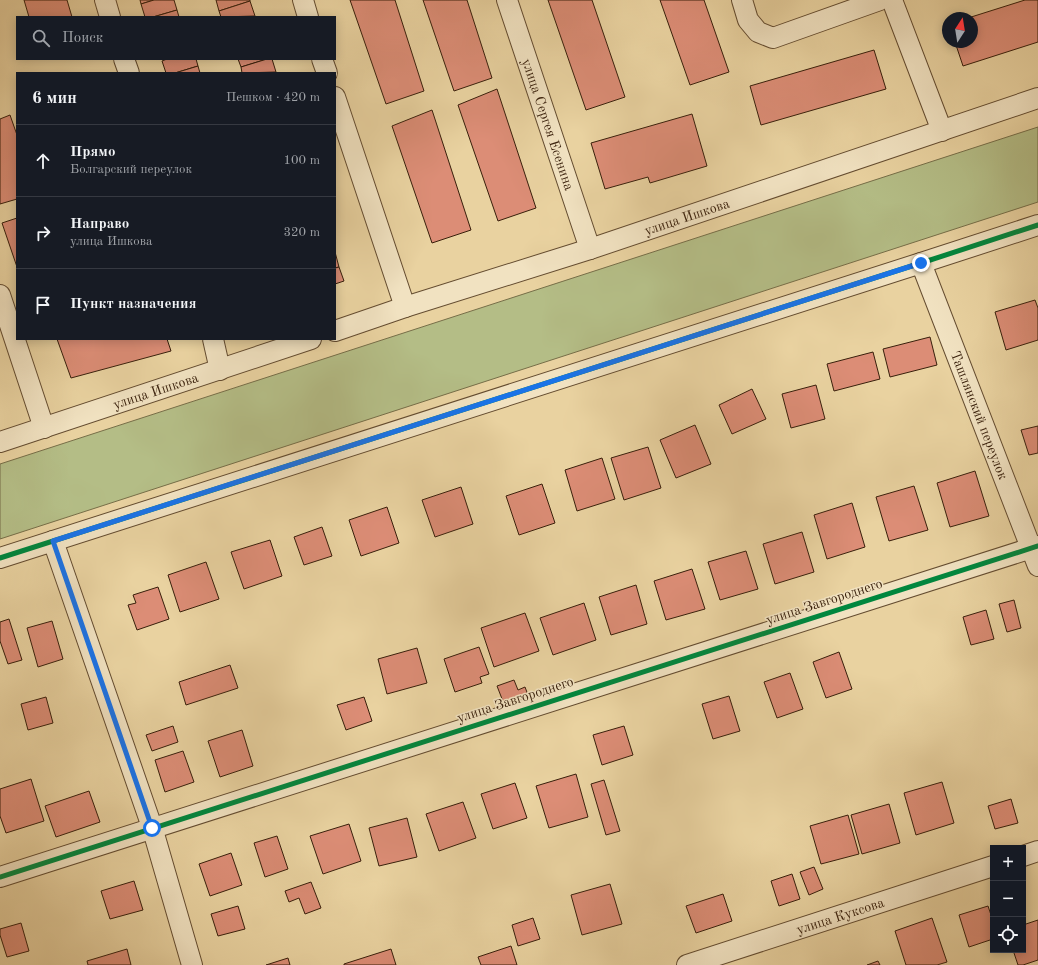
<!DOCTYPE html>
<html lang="ru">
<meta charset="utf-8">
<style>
body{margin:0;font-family:"Old Standard TT",serif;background:#242831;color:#f1f3f6}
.controls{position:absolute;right:12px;bottom:12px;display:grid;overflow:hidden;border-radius:0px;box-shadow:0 2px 10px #0003}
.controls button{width:36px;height:36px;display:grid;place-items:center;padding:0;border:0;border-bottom:1px solid #363941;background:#171b24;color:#f1f3f6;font:20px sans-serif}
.compass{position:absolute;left:942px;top:12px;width:36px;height:36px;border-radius:50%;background:#171b24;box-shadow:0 2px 10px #0003;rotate:12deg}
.stop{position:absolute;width:12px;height:12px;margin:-9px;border:3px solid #1a73e8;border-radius:50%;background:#fff}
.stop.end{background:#1a73e8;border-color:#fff;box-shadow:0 1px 4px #0008}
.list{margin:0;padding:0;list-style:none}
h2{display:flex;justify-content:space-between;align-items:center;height:52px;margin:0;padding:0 16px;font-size:17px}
h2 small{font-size:13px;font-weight:400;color:#9ea1a6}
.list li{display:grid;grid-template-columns:26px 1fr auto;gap:12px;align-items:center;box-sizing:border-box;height:72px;padding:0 16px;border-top:1px solid #363941}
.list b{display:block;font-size:15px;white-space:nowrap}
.list p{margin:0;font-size:13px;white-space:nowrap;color:#9ea1a6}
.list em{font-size:13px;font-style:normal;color:#9ea1a6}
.icon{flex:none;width:22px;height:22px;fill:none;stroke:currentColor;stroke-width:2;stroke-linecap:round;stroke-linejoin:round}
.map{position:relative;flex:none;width:1038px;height:965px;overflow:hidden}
.search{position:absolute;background:#171b24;box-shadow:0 2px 10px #0003;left:16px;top:16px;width:320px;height:44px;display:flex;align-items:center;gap:10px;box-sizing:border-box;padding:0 14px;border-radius:0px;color:#9ea1a6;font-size:15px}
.panel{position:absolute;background:#171b24;box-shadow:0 2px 10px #0003;left:16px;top:72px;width:320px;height:268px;border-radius:0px}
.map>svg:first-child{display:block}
.green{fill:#b4bd86;stroke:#766e48}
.building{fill:#dc8d76;stroke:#381f0b}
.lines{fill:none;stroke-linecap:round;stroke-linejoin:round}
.minor-casing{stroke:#644c30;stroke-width:22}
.minor{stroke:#f1e2c1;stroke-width:20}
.cycleway-casing{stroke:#f1e2c1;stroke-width:8}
.cycleway{stroke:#00873e;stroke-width:5}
.route{stroke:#1a73e8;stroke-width:5}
.labels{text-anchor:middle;stroke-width:3;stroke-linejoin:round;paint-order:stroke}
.street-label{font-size:14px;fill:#381f0b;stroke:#f1e2c1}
</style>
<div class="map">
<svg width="1038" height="965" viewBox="0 0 1038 965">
<rect width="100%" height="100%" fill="#e9d2a0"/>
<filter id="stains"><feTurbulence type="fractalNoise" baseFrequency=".005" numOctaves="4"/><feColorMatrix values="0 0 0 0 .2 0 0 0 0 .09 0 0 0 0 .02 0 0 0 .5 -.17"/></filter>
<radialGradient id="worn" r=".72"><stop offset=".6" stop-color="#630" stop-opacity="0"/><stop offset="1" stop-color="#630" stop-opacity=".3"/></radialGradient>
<polygon class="green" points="1038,127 1038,202 0,539 0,464"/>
<g class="building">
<polygon points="24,0 67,0 72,17 29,17"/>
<polygon points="140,0 154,0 141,4"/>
<polygon points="154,0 174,0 177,10 153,17 145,17 141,4"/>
<polygon points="216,0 250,0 250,1 219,11"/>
<polygon points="350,0 395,0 424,91 386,104"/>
<polygon points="423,0 467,0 492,78 454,91"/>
<polygon points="548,0 592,0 625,97 586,110"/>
<polygon points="660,0 704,0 729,72 690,85"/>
<polygon points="1025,0 1038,0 1038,42 963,66 955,42 972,42 972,18 968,18"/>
<polygon points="250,1 255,16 221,17 219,11"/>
<polygon points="177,10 179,17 153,17"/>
<polygon points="874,50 886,89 761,125 750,86"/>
<polygon points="167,59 196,59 198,66 175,73 166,73 162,61"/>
<polygon points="238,59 267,59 241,67"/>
<polygon points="267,59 272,59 276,72 242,73 241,67"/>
<polygon points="198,66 200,73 175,73"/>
<polygon points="497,89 536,208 498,221 458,105"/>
<polygon points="432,110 471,230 432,243 392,126"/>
<polygon points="692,114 707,166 650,183 648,177 605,189 591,143"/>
<polygon points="10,115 17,135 17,199 0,204 0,119"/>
<polygon points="17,218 17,267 2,223"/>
<polygon points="335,252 339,267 335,268"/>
<polygon points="339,267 344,281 335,284 335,268"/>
<polygon points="1035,300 1038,308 1038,340 1006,350 995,312"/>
<polygon points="930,337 937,365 890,377 883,349"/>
<polygon points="57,339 167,339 171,351 71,378"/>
<polygon points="873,352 880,379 834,391 827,364"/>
<polygon points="816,385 825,419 791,428 782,394"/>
<polygon points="752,389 766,419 732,434 719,405"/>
<polygon points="695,425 711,464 676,478 660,440"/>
<polygon points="1038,426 1038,453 1029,455 1021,430"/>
<polygon points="648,447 661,488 624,500 611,458"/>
<polygon points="602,458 615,499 577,511 565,470"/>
<polygon points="975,471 989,516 950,527 937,483"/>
<polygon points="542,484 555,523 519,535 506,496"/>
<polygon points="914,486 928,530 889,541 876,497"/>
<polygon points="461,487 473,524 435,537 422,500"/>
<polygon points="852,503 865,547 827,559 814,515"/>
<polygon points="387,507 399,543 361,556 349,520"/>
<polygon points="322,527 332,556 304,565 294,537"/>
<polygon points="802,532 814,572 775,584 763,544"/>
<polygon points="270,540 282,576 244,589 231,552"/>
<polygon points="746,551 758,589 720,600 708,562"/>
<polygon points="206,562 219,599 180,612 168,575"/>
<polygon points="692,569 705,609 666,620 654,581"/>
<polygon points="636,585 647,624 611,635 599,597"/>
<polygon points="158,587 169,619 137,630 128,605 136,603 133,595"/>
<polygon points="1014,600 1021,628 1007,632 999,604"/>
<polygon points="584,603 596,640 553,655 540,618"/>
<polygon points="986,610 994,639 971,645 963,617"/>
<polygon points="525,613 539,651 494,667 481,628"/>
<polygon points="9,619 22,660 8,664 0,641 0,622"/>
<polygon points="52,621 63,659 38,667 27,628"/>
<polygon points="479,647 489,674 480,677 482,683 455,692 444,659"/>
<polygon points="417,648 427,683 387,694 378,659"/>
<polygon points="839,652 852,689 826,698 813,662"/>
<polygon points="230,665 238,688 186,705 179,682"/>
<polygon points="790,673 803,709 777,718 764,682"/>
<polygon points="514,680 518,690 525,687 528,695 504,704 497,686"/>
<polygon points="729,696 740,731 713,739 702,704"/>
<polygon points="46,697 53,723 28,730 21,704"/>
<polygon points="364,697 372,721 346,730 337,705"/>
<polygon points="173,726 178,742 152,751 146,735"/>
<polygon points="624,726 633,755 602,765 593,735"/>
<polygon points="242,730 253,766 220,777 208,741"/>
<polygon points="183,751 194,782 165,792 155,760"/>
<polygon points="576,774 588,817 549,828 536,786"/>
<polygon points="31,779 44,821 6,833 0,816 0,789"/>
<polygon points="604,780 620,831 606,835 591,784"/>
<polygon points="942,782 954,823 916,835 904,793"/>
<polygon points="515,783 527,818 493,829 481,794"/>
<polygon points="89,791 100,822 56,837 45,806"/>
<polygon points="1011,799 1018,823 995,829 988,806"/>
<polygon points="463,802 476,838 439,851 426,814"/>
<polygon points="889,804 900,843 862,854 851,815"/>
<polygon points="848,815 859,854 821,864 810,826"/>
<polygon points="407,818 417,857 379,866 369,828"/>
<polygon points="349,824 361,861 323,874 310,836"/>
<polygon points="277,836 288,869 265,877 254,843"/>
<polygon points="231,853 242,885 210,896 199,864"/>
<polygon points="814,867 823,889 809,895 800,872"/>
<polygon points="792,874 800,899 779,906 771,881"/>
<polygon points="134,881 143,910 110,919 101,891"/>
<polygon points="311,882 321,908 305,914 299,898 289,902 285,891"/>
<polygon points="610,884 622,924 582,935 571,895"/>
<polygon points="723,894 732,921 696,933 686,906"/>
<polygon points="238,906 245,929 218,936 211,914"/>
<polygon points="988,906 993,921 993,939 969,947 959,915"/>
<polygon points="533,918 540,939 518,946 512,925"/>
<polygon points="932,918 947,962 937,965 906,965 895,931"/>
<polygon points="1038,920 1038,960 1023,965 1018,965 1013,950 1023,950 1023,925"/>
<polygon points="21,923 29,951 7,957 0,935 0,929"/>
<polygon points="511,946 517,965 481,965 478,957"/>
<polygon points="127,949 131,965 88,965 87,961"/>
<polygon points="391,949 396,965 344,965 344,964"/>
<polygon points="288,958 290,965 266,965"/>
<polygon points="878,961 880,965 867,965"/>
</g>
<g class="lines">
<defs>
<g id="minor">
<polyline points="105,0 110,17"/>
<polyline points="303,0 308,17"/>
<path id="s1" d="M507 0 590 249"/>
<polyline points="742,0 748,20 758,32 773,38 880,0"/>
<polyline points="892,0 942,131"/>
<polyline points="124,59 129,73"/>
<polyline points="322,59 327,73"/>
<polyline points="335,97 405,307"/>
<path id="s2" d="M921 263 1038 566"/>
<polyline points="0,295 44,428"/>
<path id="s3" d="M335 331 405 307 590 249 1038 98"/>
<polyline points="213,339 220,370"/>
<path id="s4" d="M0 442 311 339"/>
<polyline points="53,541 152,827 192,965"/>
<polyline points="0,558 921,263 1038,225"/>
<polyline points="1023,856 1038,851"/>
<polyline points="0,877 1038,546"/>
<path id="s5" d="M687 965 993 866"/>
</g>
</defs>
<use href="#minor" class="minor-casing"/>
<use href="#minor" class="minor"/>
<defs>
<g id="cycleway">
<polyline points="0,558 921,263 1038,225"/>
<polyline points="0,877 1038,546"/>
</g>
</defs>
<use href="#cycleway" class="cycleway-casing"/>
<use href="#cycleway" class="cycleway"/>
</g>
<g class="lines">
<polyline class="route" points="152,828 53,541 921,263"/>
</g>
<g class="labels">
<g class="street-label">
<text dy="5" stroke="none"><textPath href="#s1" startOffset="131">улица Сергея Есенина</textPath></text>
<text dy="5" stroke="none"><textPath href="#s3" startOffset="370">улица Ишкова</textPath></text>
<text dy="5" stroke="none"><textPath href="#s4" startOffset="164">улица Ишкова</textPath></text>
<text dy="5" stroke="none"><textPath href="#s2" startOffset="163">Ташлянский переулок</textPath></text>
<text transform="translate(824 601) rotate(-18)" y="5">улица Завгороднего</text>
<text transform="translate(515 699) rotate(-18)" y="5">улица Завгороднего</text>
<text dy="5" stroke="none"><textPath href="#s5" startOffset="161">улица Куксова</textPath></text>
</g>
</g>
<rect width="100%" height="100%" filter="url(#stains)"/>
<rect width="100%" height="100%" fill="url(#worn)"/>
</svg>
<div class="controls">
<button>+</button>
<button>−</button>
<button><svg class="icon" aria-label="locate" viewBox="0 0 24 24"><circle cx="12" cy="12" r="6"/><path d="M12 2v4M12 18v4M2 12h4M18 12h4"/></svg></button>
</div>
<svg class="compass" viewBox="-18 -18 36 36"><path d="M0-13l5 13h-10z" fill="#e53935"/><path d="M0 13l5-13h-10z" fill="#9ea1a6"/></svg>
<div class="stop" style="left:152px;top:828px"></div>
<div class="stop end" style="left:921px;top:263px"></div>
<div class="search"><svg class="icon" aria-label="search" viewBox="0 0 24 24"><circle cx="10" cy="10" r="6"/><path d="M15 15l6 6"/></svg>Поиск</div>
<section class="panel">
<h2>6 мин<small>Пешком · 420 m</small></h2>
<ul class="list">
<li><svg class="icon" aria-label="ahead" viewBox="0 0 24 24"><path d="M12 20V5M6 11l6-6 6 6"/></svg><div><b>Прямо</b><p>Болгарский переулок</p></div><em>100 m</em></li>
<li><svg class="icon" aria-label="right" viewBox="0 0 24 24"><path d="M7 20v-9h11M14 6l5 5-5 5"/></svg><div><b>Направо</b><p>улица Ишкова</p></div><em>320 m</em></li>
<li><svg class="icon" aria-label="arrive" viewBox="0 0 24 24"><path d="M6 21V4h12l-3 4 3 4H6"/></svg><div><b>Пункт назначения</b></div></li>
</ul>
</section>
</div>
